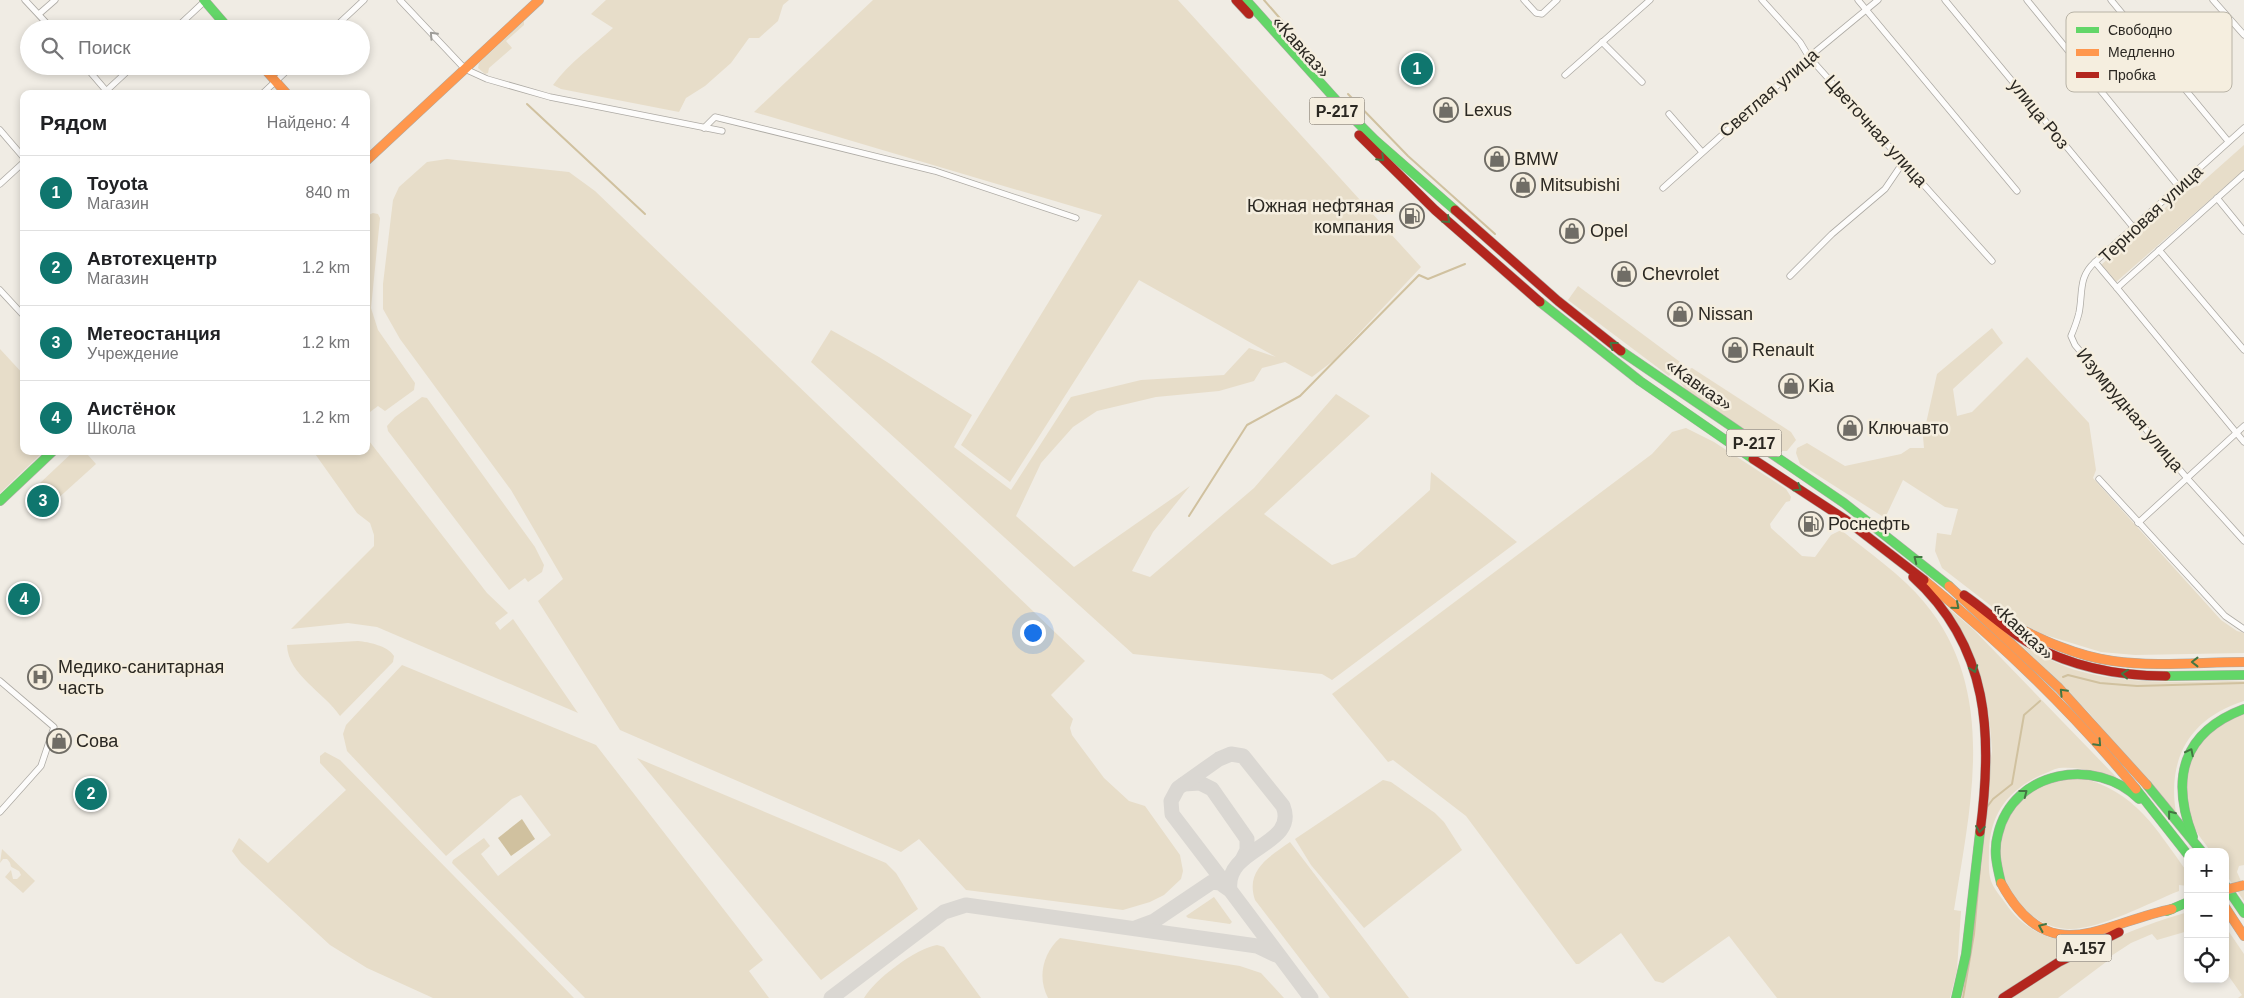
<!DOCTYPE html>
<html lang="ru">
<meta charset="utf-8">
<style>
body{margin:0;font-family:Helvetica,sans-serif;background:#f2f2f2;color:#202124}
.controls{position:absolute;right:15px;bottom:15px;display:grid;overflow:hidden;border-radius:10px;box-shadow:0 2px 8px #0003}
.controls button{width:45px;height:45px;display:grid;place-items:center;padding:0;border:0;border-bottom:1px solid #e0e0e0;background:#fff;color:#202124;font:25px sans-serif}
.you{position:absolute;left:1032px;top:632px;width:18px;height:18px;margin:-12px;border:4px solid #fff;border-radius:50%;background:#1a73e8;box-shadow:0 0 0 8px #1a73e833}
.badge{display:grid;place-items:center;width:32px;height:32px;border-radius:50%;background:#0f766e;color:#fff;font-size:16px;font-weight:700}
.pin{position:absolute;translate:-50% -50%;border:2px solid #fff;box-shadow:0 1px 5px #0006}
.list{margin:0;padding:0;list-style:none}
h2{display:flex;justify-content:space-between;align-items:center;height:65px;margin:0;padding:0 20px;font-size:21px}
h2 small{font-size:16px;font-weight:400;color:#757577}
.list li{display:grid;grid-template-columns:32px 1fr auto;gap:15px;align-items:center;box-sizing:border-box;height:75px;padding:0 20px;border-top:1px solid #e0e0e0}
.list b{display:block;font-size:19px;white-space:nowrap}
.list p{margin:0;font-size:16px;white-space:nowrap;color:#757577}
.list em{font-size:16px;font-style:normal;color:#757577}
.icon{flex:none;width:28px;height:28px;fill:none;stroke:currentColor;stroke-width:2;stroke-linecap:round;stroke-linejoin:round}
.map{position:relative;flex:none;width:2244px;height:998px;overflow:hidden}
.search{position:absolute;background:#fff;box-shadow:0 2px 8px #0003;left:20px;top:20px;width:350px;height:55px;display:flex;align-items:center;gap:12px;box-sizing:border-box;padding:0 18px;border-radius:28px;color:#757577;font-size:19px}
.panel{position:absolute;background:#fff;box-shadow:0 2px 8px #0003;left:20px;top:90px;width:350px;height:365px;border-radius:10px}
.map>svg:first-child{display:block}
.green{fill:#e7ddc9}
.water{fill:#d0c19f}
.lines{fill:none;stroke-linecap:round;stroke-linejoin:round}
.stream{stroke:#d0c19f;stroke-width:2}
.taxiway{stroke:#dad7d2;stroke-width:15}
.street-casing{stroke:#adaaa4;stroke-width:7}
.fast-casing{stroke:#adaaa4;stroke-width:10}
.slow-casing{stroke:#adaaa4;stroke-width:10}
.jam-casing{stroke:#adaaa4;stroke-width:10}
.street{stroke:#fdfcfb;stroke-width:5.5}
.fast{stroke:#63d668;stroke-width:9}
.slow{stroke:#ff974d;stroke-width:9}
.jam{stroke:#b3261e;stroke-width:9}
.slow-bridge-casing{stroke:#adaaa4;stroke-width:10;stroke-linecap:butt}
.slow-bridge{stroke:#ff974d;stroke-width:9}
.oneway{stroke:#9e9d99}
.oneway2{stroke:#447642}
.labels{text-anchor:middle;stroke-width:5;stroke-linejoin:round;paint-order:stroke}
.shield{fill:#f5eedf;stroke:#68635b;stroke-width:1}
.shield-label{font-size:16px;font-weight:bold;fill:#2b2822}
.street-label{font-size:18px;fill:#2b2822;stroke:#f5eedf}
.poi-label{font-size:18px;fill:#2b2822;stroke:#f5eedf;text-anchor:start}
.key{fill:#f5eedf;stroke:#b8b3a6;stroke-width:1}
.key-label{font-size:14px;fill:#2b2822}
</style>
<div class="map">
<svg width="2244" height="998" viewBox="0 0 2244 998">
<rect width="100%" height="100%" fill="#f0ece4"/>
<g class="green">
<path d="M606 0H789L783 5 778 21 759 38H749L731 63 705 86 686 98 679 112 561 89 553 85C569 63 593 46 613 28L591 14Z"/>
<polygon points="873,0 1178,0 1421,267 1333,361 1312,377 1285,362 1262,368 1254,381 1219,391 1156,397 1097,411 1073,427 1041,463 1016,516 1074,567 1190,486 1153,532 1132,571 1150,577 1254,488 1336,394 1370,416 1264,514 1332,565 1355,557 1430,490 1431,472 1517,542 1332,680 1322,674 1133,654 811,362 831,330 879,357 972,415 954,447 1011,490 1071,397 1141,380 1224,375 1249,348 1276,357 1139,280 1010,482 961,445 1102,215 754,112"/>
<polygon points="524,21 524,25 506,41 512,48 489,68 488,73 485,74 478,68 479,63"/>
<polygon points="2244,145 2244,170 2116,282 2101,265 2183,192 2199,185"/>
<polygon points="447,159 569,172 595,191 1085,661 1051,695 1073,719 1070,728 1072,735 1104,778 1129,801 1145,806 1180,855 1183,871 1181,879 1164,895 1150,902 1123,910 966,890 919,839 901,852 620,730 538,601 563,579 511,490 400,339 383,309 383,284 393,200 399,187 427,162"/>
<polygon points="373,213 378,214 380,218 371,308 378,330 415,383 414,390 385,411 378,406 366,415 366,216"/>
<polygon points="1578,286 1680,362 1669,376 1568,300"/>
<polygon points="1992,328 2003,343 1953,389 1957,416 1972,412 2027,357 2089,423 2096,470 2093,478 2221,620 2237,631 2244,633 2244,653 2135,655 2101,652 2042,634 1995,609 1942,568 1935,551 1937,533 1951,535 1958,509 1945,507 1903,480 1885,518 1800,464 1796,453 1797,448 1807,443 1845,466 1901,454 1910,448 1924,448 1923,437 1937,374"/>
<polygon points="0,349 24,375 24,451 44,451 0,493"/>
<polygon points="1692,368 1791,432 1796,440 1787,451 1780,451 1691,396 1679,381 1686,370"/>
<polygon points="422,397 427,398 535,547 544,565 542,572 528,582 525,578 509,590 388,431 387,426 395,417"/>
<path d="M1686 428 1714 442 1786 489 1791 497 1790 501 1786 502 1770 524 1771 528 1802 556 1815 557 1831 535 1841 530C1869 553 1901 574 1924 602 1999 691 1970 807 1954 910L1961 911 1957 970 1950 998H1777L1729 936 1663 983 1655 981 1621 933 1579 964H1576L1466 816 1393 760 1388 762 1332 694 1652 454 1672 432Z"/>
<polygon points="366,437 487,593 508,613 495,623 500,630 513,619 578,713 377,627 348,623 291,629 374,546 374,535 370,523 357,513 313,451 366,451"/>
<polygon points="74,451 78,451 82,455 88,455 96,464 55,501 39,484"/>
<path d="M1938 599 1974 630 2121 782C2103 773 2080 766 2059 768 2053 769 2047 773 2041 775 2008 790 1990 814 1989 851 1989 860 1988 872 1991 881 1994 889 2001 897 2006 904 2018 922 2039 937 2062 940 2071 941 2082 938 2092 938L2093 940 2063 954 1998 998H1958L1992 751C1989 684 1974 654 1938 599Z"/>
<path d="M358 641C369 642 388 646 394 656L393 662 340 716C324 692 288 675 287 645Z"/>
<path d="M2020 644C2039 654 2058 665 2079 671 2132 686 2190 681 2244 681V701C2190 718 2167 758 2176 813L2089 713Z"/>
<polygon points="402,665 596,745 763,960 749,971 769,998 585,998 452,863 453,860 484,838 490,846 481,854 498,876 551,835 521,795 512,799 446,856 347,751 343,734 346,725"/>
<path d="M2244 713V865L2239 866 2237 872 2244 888V901L2225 873V852H2211C2205 843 2196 833 2192 823 2176 789 2184 742 2219 722 2226 717 2236 716 2244 713Z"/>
<polygon points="325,752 340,760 574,998 433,998 367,968 330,945 241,863 232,851 239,838 268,863 346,790 320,763 320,756"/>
<polygon points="637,758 886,863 896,873 918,909 821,980"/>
<path d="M2079 777C2137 792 2155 828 2188 873V886L2179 885V891C2148 903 2100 930 2068 929 2039 928 2010 903 2001 876 1993 854 2003 820 2017 804 2033 786 2056 780 2079 777Z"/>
<polygon points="1383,780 1391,782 1435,813 1444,822 1462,850 1364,928 1311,865 1295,839"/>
<path d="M1290 842 1409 998H1330L1255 900C1245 870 1269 857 1290 842Z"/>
<path d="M2 849 35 881 23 893 5 877 11 870 13 879H17L21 875 19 871C5 864 15 868 7 859H3L0 863Z"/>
<polygon points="1214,897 1232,922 1230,924 1188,918 1186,916"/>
<path d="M2188 912V931L2157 940 2152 934 2131 943 2108 958 2106 962 2058 998H2012C2067 958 2122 931 2188 912Z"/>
<polygon points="2225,926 2244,954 2244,998 2238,998 2242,995 2225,971"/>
<path d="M1060 938 1240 966 1261 973 1284 998H1048C1037 977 1043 953 1060 938Z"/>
<path d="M937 945 944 947 981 998H864C874 980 916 948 937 945Z"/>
</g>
<polygon class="water" points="522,819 535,839 511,856 498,838"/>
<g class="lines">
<g class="stream">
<polyline points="1264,0 1325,70"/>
<polyline points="1348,94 1408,156 1495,234"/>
<polyline points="527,104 645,214"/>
<polyline points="1189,516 1247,425 1300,396 1419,275 1428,279 1465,264"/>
<polyline points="2063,677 2068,675 2100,683 2137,686 2244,683"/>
<polyline points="1987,807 1993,799 2012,784 2024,715 2040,701"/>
<polyline points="1963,998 1974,934 1980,867"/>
</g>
<g class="taxiway">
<polyline points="1184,784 1200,783 1212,789 1247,839 1247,850 1242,860"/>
<path d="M1135 928 1154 921 1212 882 1220 883 1230 890C1224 847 1299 846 1283 806L1243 756 1231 754 1219 759 1178 788 1171 801 1172 814 1230 890C1257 926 1284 962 1311 998"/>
<polyline points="831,998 944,912 966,905 1257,946 1276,955"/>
</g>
<defs>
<g id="street">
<polyline points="25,0 52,29"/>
<polyline points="400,0 465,69 487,79 550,97 722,131"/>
<polyline points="1524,0 1536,13 1542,14 1557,0"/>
<polyline points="1762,0 1800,42 1809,57 1992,261"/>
<polyline points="1858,0 2017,191"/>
<polyline points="1945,0 2133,227"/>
<polyline points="2027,0 2179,187"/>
<polyline points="2111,0 2228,141"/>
<polyline points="2213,0 2244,35"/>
<polyline points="39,14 55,0"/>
<polyline points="175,29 206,0"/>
<polyline points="333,29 364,0"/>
<polyline points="1602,42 1642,82"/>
<polyline points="85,66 109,94"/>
<polyline points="1565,75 1650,0"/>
<polyline points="103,94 133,66"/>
<polyline points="262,94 292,66"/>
<polyline points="1669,114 1702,152"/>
<polyline points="704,128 715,117 935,171 1076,218"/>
<polyline points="2244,128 2095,262 2117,288 2244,174"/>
<polyline points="0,130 24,158"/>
<polyline points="0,184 24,162"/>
<polyline points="1663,188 1809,57 1878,0"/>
<polyline points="2217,198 2244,231"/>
<polyline points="2159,250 2244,350"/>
<path d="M2095 262C2078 277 2083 293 2079 313 2077 321 2074 329 2071 336L2075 345 2186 477 2244 541"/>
<polyline points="1790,276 1832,234 1885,189 1904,161"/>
<polyline points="2117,288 2244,442"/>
<polyline points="0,290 24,316"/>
<polyline points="2099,479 2225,616 2244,629"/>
<polyline points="2138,523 2244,426"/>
<polyline points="0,681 54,727 41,766 0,812"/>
</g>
<g id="fast">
<polyline points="204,0 229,29"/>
<polyline points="1246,0 1346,111 1375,140 1455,210"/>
<polyline points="1540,302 1640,381 1753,459"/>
<polyline points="1621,351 1844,503 1949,586"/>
<polyline points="0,501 53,451"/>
<polyline points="2166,676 2244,675"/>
<polyline points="2147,785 2202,852"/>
<polyline points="2136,789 2188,855"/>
<path d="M2193 837C2170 778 2183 732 2244 709"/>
<path d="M2001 883C1997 866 1993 851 1998 834 2013 770 2096 756 2139 799"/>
<polyline points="2225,885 2244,913"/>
<polyline points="2167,911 2188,902"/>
<polyline points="1956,998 1966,954 1980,832"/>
</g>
<g id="slow">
<polyline points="262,66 287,94"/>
<polyline points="366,161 539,0"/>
<path d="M1924 580C2001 643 2073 712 2136 789"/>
<polyline points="1949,586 2059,688 2147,785"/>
<path d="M2009 623C2042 640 2076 656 2113 661 2156 667 2201 662 2244 662"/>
<path d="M2001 883C2049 972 2102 923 2172 909"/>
<polyline points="2225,907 2244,936"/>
</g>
<g id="jam">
<polyline points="1236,0 1249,14"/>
<polyline points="1359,135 1435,210 1540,302"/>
<polyline points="1455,210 1558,301 1621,351"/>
<polyline points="1753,459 1846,520 1924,580"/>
<path d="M1913 577C1990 647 1993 736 1980 832"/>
<path d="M1964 595C1986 610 2006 630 2029 643 2071 667 2118 676 2166 676"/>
<polyline points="2003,998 2059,962 2119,932"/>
</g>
</defs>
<use href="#street" class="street-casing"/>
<use href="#fast" class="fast-casing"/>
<use href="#slow" class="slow-casing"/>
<use href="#jam" class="jam-casing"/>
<use href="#street" class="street"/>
<use href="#fast" class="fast"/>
<use href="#slow" class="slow"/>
<use href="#jam" class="jam"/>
<defs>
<polyline id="slow-bridge" points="2225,890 2244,885"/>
</defs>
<use href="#slow-bridge" class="slow-bridge-casing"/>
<use href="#slow-bridge" class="slow-bridge"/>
</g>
<defs><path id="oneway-chevron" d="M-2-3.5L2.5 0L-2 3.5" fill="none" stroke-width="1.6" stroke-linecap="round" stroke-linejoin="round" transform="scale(1.25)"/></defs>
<use class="oneway" href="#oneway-chevron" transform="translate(433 35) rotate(-133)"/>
<g class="oneway2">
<use href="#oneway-chevron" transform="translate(1381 158) rotate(45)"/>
<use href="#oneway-chevron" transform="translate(1447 220) rotate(42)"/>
<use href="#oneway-chevron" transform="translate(1613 345) rotate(-143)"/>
<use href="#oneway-chevron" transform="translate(1798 488) rotate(34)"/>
<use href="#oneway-chevron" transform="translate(1917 559) rotate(-142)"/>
<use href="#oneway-chevron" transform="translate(1956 606) rotate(41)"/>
<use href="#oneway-chevron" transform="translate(2195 662) rotate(180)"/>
<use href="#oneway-chevron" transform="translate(1974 669) rotate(70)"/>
<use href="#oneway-chevron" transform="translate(2125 674) rotate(-174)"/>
<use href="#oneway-chevron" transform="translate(2063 692) rotate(-134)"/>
<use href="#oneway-chevron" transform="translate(2098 743) rotate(47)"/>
<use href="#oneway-chevron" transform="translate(2190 752) rotate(-63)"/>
<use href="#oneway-chevron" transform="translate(2024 793) rotate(-38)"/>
<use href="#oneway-chevron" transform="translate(2171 814) rotate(-129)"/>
<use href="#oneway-chevron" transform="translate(1980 829) rotate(97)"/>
<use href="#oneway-chevron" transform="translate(2042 927) rotate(-156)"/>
</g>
<defs>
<symbol id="shop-ring" viewBox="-11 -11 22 22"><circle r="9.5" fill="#f5eedf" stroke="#706d66" stroke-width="1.5"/><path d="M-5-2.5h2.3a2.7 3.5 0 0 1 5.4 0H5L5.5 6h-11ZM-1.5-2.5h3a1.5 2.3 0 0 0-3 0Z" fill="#706d66"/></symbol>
<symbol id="fuel-ring" viewBox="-11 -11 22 22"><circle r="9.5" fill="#f5eedf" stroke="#706d66" stroke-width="1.5"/><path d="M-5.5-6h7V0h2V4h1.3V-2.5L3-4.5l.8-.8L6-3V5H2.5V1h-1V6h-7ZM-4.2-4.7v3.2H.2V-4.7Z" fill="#706d66"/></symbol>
<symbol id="hospital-ring" viewBox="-11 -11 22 22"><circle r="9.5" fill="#f5eedf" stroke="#706d66" stroke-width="1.5"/><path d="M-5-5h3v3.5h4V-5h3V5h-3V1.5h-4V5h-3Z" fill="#706d66"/></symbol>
</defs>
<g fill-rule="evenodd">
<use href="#shop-ring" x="1432" y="96" width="28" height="28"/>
<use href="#shop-ring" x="1483" y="145" width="28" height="28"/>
<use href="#shop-ring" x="1509" y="171" width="28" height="28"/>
<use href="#fuel-ring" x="1398" y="202" width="28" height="28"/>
<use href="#shop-ring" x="1558" y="217" width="28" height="28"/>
<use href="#shop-ring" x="1610" y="260" width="28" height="28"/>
<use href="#shop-ring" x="1666" y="300" width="28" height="28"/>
<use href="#shop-ring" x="1721" y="336" width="28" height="28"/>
<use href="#shop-ring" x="1777" y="372" width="28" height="28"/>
<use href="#shop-ring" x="1836" y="414" width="28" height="28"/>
<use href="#fuel-ring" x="1797" y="510" width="28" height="28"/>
<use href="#hospital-ring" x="26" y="663" width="28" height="28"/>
<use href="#shop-ring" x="45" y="727" width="28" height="28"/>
</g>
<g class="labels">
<g class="shield">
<rect x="1309.5" y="97.5" width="55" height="27" rx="4"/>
<rect x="1726.5" y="429.5" width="55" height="27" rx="4"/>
<rect x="2056.5" y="934.5" width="55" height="27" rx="4"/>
</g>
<g class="shield-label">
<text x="1337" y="117">Р-217</text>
<text x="1754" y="449">Р-217</text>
<text x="2084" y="954">А-157</text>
</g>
<g class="street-label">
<text transform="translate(1301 47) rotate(48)" y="6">«Кавказ»</text>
<text transform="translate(1769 93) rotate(-41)" y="6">Светлая улица</text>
<text transform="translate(2039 114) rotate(51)" y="6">улица Роз</text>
<text transform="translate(1876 131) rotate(48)" y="6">Цветочная улица</text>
<text transform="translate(2151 214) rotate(-43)" y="6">Терновая улица</text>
<text transform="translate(1699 385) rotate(35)" y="6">«Кавказ»</text>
<text transform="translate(2130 410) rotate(50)" y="6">Изумрудная улица</text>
<text transform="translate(2023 631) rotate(43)" y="6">«Кавказ»</text>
</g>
<g class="poi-label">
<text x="1464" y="116">Lexus</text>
<text x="1514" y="165">BMW</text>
<text x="1540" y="191">Mitsubishi</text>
<text x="1394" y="212" text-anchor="end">Южная нефтяная<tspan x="1394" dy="21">компания</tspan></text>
<text x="1590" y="237">Opel</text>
<text x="1642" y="280">Chevrolet</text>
<text x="1698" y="320">Nissan</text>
<text x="1752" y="356">Renault</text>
<text x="1808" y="392">Kia</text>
<text x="1868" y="434">Ключавто</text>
<text x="1828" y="530">Роснефть</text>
<text x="58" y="673">Медико-санитарная<tspan x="58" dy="21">часть</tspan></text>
<text x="76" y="747">Сова</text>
</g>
</g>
<rect x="2066" y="12" width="166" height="80" rx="8" class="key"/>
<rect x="2076" y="27" width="23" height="6" fill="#63d668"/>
<rect x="2076" y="49" width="23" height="7" fill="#ff974d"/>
<rect x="2076" y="72" width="23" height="6" fill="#b3261e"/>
<g class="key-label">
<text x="2108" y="35">Свободно</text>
<text x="2108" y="57">Медленно</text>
<text x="2108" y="80">Пробка</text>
</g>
</svg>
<div class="controls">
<button>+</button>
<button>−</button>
<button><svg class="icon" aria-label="locate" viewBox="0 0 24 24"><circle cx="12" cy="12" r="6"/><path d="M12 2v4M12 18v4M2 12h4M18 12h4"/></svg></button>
</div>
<div class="you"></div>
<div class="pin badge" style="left:1417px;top:69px">1</div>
<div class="pin badge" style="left:91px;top:794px">2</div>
<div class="pin badge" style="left:43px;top:501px">3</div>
<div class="pin badge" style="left:24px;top:599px">4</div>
<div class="search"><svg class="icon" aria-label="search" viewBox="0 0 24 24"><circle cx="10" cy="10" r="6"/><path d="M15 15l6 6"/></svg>Поиск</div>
<section class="panel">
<h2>Рядом<small>Найдено: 4</small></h2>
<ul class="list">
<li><span class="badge">1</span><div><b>Toyota</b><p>Магазин</p></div><em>840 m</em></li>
<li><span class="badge">2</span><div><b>Автотехцентр</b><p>Магазин</p></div><em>1.2 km</em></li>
<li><span class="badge">3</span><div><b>Метеостанция</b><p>Учреждение</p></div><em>1.2 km</em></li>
<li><span class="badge">4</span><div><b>Аистёнок</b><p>Школа</p></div><em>1.2 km</em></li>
</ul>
</section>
</div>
